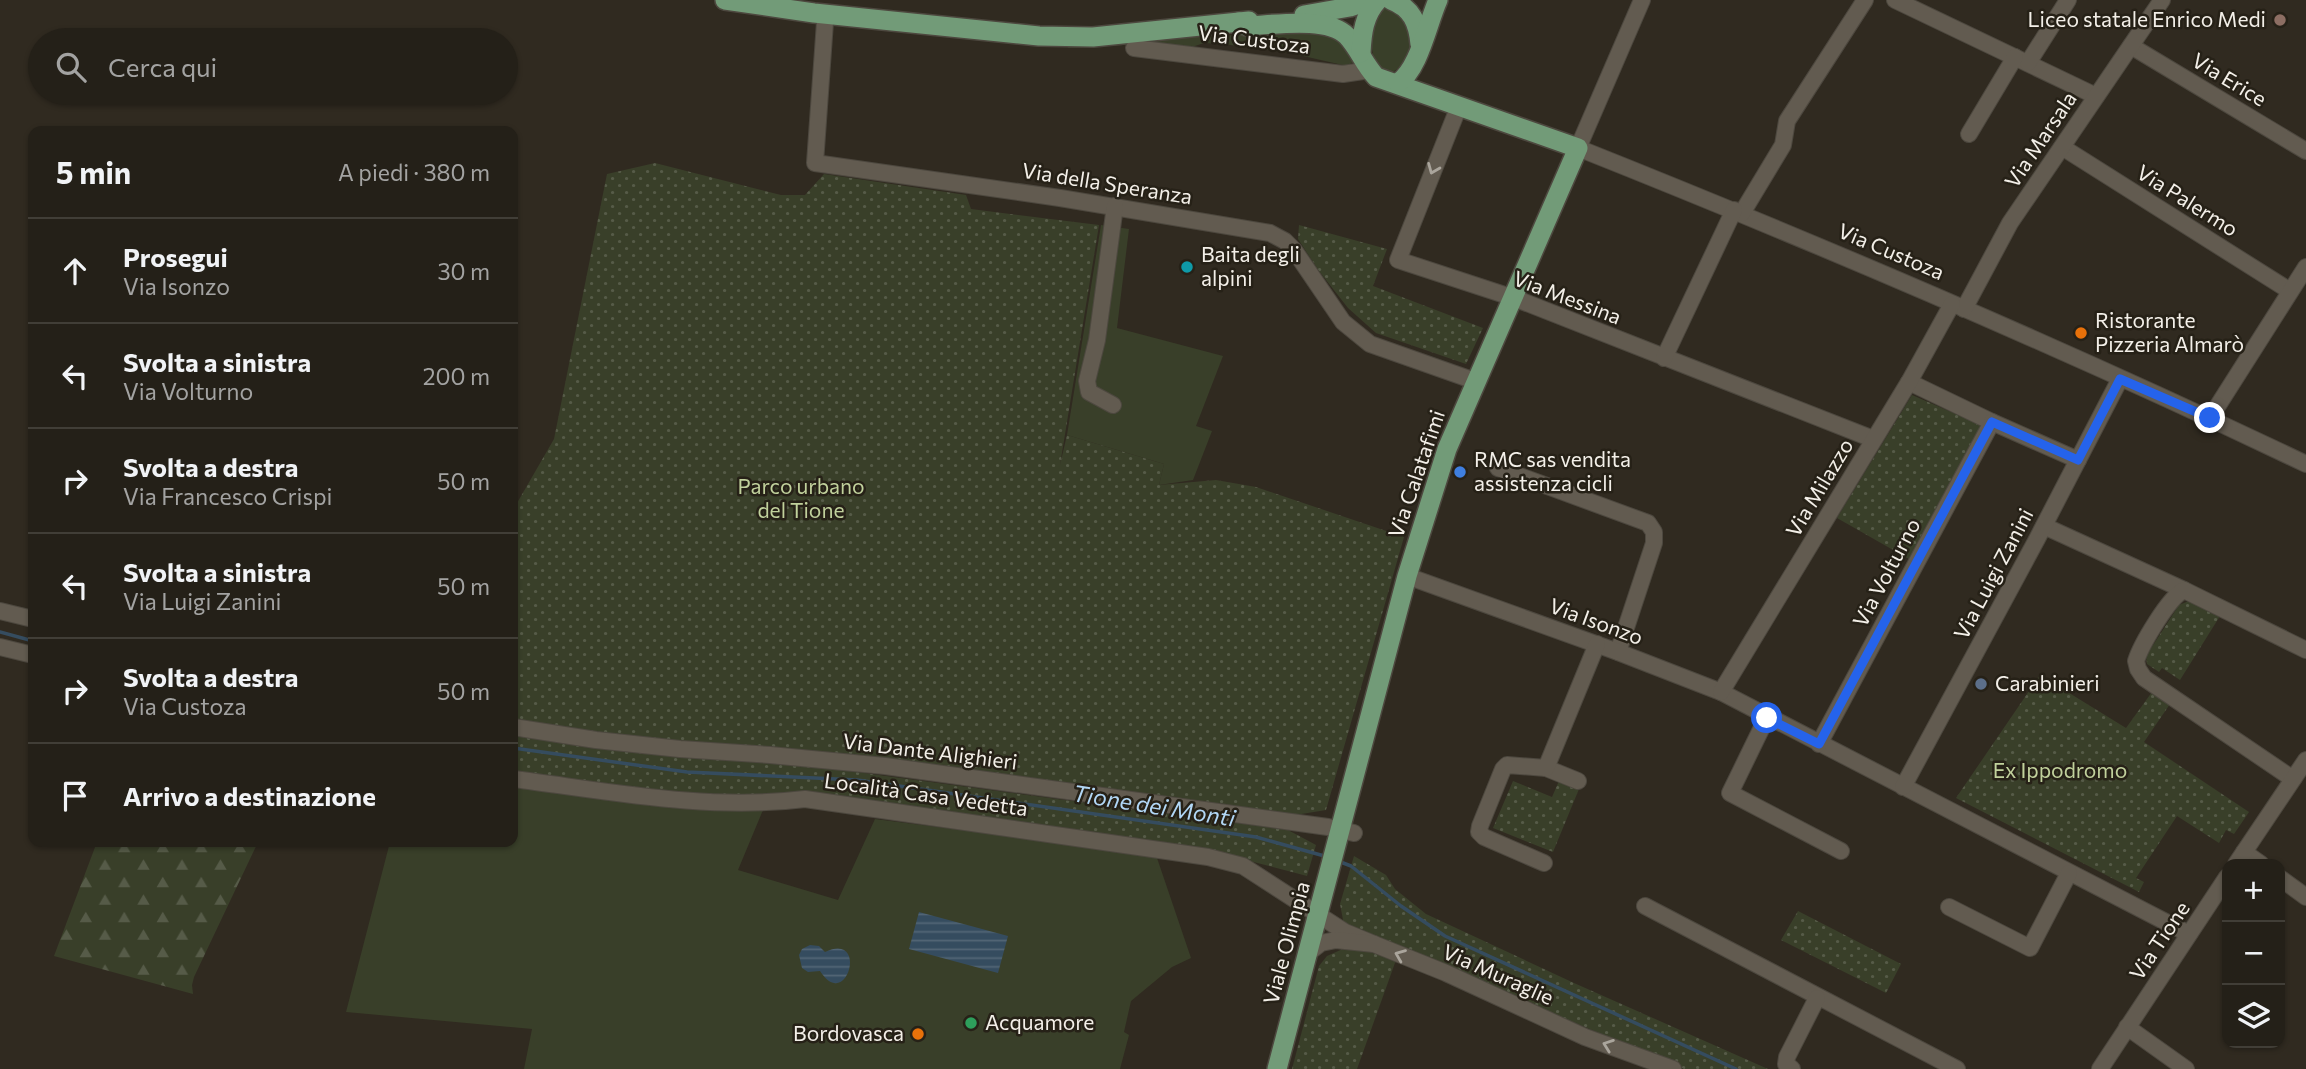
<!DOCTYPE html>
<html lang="it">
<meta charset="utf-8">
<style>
body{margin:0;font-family:Commissioner,sans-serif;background:#2c2821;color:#f1f3f6}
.controls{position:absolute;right:21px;bottom:21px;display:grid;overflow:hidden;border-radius:14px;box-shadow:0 2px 5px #0004}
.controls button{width:63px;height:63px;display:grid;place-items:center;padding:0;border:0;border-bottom:2px solid #413e37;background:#242018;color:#f1f3f6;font:35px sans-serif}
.stop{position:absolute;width:21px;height:21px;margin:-16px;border:5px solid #2563eb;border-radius:50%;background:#fff}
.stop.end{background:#2563eb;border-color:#fff;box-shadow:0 2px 7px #0008}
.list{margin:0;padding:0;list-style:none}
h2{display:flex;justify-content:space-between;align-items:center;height:91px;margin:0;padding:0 28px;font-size:30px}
h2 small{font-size:23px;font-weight:400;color:#a3a3a2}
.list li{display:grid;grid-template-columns:46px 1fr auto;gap:21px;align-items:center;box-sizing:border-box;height:105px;padding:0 28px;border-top:2px solid #413e37}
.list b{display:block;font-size:26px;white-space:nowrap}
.list p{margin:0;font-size:23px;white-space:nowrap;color:#a3a3a2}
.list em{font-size:23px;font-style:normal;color:#a3a3a2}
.icon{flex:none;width:38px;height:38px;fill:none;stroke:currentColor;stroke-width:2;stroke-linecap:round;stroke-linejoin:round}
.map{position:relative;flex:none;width:2306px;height:1069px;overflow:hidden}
.search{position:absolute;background:#242018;box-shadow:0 2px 5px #0004;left:28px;top:28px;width:490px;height:77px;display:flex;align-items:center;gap:18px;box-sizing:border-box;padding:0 24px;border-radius:38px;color:#a3a3a2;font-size:26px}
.panel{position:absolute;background:#242018;box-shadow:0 2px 5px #0004;left:28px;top:126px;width:490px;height:721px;border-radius:14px}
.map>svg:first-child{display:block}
.grass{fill:#393f29}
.forest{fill:url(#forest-firs)}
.park{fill:url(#park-dots)}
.water{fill:url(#water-rules)}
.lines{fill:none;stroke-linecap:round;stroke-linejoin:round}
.stream{stroke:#354c5f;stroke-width:3.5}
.minor-casing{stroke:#4d483f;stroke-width:18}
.major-casing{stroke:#4d483f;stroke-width:22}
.minor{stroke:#625b50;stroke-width:16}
.major{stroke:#729b78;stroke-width:19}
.oneway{stroke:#aaa59c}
.route{stroke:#2563eb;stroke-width:9}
.education-dot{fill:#8d6e63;stroke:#262117;stroke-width:2.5}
.culture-dot{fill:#0f9aa8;stroke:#262117;stroke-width:2.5}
.food-dot{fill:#e8710a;stroke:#262117;stroke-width:2.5}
.shop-dot{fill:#3f7fe0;stroke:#262117;stroke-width:2.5}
.service-dot{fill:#5c6f8a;stroke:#262117;stroke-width:2.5}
.leisure-dot{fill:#2e9e5b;stroke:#262117;stroke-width:2.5}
.labels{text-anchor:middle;stroke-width:5;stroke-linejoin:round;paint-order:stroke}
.poi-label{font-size:21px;fill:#f3efe8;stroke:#262117;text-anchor:start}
.street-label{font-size:21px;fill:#f3efe8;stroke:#262117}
.park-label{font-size:21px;fill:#c1d19c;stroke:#262117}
.water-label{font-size:23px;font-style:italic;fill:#b2d7f6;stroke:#262117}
</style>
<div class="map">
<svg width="2306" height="1069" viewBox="0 0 2306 1069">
<defs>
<pattern id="forest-firs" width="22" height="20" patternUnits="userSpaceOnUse" patternTransform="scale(1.75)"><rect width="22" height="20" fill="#393f29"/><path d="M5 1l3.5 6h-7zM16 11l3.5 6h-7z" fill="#565b48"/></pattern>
<pattern id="park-dots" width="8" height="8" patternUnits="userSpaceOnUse" patternTransform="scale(1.75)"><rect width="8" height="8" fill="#393f29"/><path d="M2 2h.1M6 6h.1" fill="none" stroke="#565b48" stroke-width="1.8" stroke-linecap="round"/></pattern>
<pattern id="water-rules" width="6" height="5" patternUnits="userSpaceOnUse" patternTransform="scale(1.75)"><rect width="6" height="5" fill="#354c5f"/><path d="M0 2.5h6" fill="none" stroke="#536676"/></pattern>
</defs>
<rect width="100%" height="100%" fill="#302a20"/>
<g class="grass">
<path d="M1385 7 1405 17C1407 24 1411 33 1411 41 1412 54 1402 70 1389 73L1376 64C1369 45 1368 20 1385 7Z"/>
<path d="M1300 32C1326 32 1339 35 1354 58L1353 62 1347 66 1290 53 1223 44 1204 43 1192 47 1145 44 1068 48 1069 43Z"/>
<polygon points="1101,225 1129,229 1117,328 1223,356 1196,426 1212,431 1193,480 1159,485 1164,464 1067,435"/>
<polygon points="513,786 763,810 738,870 838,900 875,819 1156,855 1191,958 1172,967 1131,1001 1124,1032 1129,1035 1120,1069 524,1069 532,1029 346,1012 390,842 513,842"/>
</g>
<polygon class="forest" points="97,842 258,842 194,977 192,985 193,994 54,956"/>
<g class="park">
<polygon points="655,163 781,195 805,195 824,174 966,195 971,209 1099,225 1060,465 1067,435 1164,464 1159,485 1216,480 1256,487 1404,537 1326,810 1289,816 686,745 513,721 513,510 554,439 607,174"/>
<polygon points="1299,225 1387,249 1373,286 1483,328 1466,364 1376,333 1348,308 1319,271 1298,239"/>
<polygon points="1912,395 1981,425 1909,559 1837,518"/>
<polygon points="2189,601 2220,616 2180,680 2162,668 2159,672 2147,664 2146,656 2179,605"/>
<polygon points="2040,675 2126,728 2152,692 2170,704 2144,742 2249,812 2234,834 2226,830 2219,843 2177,816 2136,878 2144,882 2139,892 1956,798"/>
<path d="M513 734 584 747 834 769 1288 830 1316 845 1307 876 1215 852 764 797C679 795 596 784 513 772Z"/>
<polygon points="1513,781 1552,797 1559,781 1579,789 1553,852 1493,828"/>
<polygon points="1354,856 1386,875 1395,889 1426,914 1574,983 1768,1069 1684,1069 1344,925 1340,904"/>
<polygon points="1798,911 1901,964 1886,993 1781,940"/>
<polygon points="1345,948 1366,951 1396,960 1357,1069 1292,1069 1319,966 1327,956"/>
</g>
<g class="water">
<polygon points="919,912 1008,936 998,973 909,949"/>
<path d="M810 945 819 946 825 952C869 931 847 1013 820 971L808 972 802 968 799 955 802 949Z"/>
</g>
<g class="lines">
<g class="stream">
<polyline points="0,632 33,641"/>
<polyline points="513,748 687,772 857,780 1256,837 1328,857"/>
<polyline points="1338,861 1351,866 1401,906 1445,936 1736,1069"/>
</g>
<defs>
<g id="minor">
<path d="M1642 0 1578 148C1824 246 2067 350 2306 464"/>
<polyline points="1895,0 2096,96"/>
<polyline points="825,22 815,163 1060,198 1270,233 1285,241 1294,250 1343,322 1370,344 1475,381"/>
<polyline points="2131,46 2306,151"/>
<polyline points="1134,48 1343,74 1370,70"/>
<polyline points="2028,63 2068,0"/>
<polyline points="1459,106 1398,260 1514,298 1873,439"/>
<polyline points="1969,134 2015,57"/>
<polyline points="2062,147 2290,291"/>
<polyline points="1742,213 1783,145 1787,121 1865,0"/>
<polyline points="1964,309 2010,223 2162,0"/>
<polyline points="1664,358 1734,210"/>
<polyline points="1909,382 1992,422 2078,460"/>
<polyline points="1113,405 1089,392 1087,381 1097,340 1115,206"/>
<polyline points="2210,418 2306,267"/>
<polyline points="1498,468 1648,523 1654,532 1654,543 1618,652"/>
<polyline points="2044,526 2184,590"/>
<polyline points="1407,576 1618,652 1721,692 2189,934"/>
<polyline points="0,611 33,619"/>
<polyline points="0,647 33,655"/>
<polyline points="1721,692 1909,382 1952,304"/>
<polyline points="1767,717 1730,793 1841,851"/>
<polyline points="513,727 596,740 680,749 770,755 885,766 1328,827 1354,833"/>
<polyline points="1819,744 1992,422"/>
<polyline points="1546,768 1578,781"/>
<path d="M513 779C608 791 708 811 805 799L1208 857 1243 866 1345 932 1374 944"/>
<path d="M2293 779 2144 678 2138 669 2136 661C2141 645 2169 597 2184 590L2306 650"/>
<polyline points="1903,787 2037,539 2120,379"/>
<polyline points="2244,852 2261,864"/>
<polyline points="1544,863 1484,837 1479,832 1480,826 1503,769 1507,765 1546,768 1597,644"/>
<polyline points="2236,864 2306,760"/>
<polyline points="2280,878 2306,897"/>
<polyline points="1645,906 1957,1069"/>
<polyline points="1949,907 2030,948 2069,873"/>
<polyline points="1307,954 1321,943 1336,940 1374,944 1446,973 1585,1037 1673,1069"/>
<polyline points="2127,1027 2186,1069"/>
<polyline points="1792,1069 1786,1064 1787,1057 1817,998"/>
<polyline points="2100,1069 2227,877"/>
</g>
<g id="major">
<polyline points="725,0 814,13 1039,36 1093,37 1249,21"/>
<path d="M1391 0C1412 8 1418 23 1420 44"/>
<polyline points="1304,15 1350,7 1371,0"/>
<path d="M1239 22 1246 26C1273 25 1328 16 1347 36 1359 49 1364 64 1376 77L1578 148 1447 449 1407 576 1277 1069"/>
<path d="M1361 53C1362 33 1364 15 1378 0"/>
<path d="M1398 83C1419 69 1427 25 1438 0"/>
</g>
</defs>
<use href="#minor" class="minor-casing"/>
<use href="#major" class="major-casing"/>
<use href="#minor" class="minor"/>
<use href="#major" class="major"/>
</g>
<defs><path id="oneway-chevron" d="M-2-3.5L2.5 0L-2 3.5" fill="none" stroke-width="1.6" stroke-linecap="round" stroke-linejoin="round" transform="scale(1.75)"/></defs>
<g class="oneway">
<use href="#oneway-chevron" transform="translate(1433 169) rotate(112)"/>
<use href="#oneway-chevron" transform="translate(1400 955) rotate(-158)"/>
<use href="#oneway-chevron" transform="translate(1608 1045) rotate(-160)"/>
</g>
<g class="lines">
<polyline class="route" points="1767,718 1819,744 1992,422 2078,460 2120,379 2210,418"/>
</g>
<circle class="education-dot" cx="2280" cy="20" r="7"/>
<circle class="culture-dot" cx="1187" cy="267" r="7"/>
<g class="food-dot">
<circle cx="2081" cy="333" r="7"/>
<circle cx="918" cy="1034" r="7"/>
</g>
<circle class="shop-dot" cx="1460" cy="472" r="7"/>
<circle class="service-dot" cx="1981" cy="684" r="7"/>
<circle class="leisure-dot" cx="971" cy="1023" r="7"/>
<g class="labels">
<g class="poi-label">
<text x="2266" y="27" text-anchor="end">Liceo statale Enrico Medi</text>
<text x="1201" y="262">Baita degli<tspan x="1201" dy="24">alpini</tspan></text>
<text x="2095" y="328">Ristorante<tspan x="2095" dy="24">Pizzeria Almarò</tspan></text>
<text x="1474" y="467">RMC sas vendita<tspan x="1474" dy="24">assistenza cicli</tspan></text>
<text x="1995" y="691">Carabinieri</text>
<text x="985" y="1030">Acquamore</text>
<text x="904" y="1041" text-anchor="end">Bordovasca</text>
</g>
<g class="street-label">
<text transform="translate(1254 40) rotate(7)" y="7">Via Custoza</text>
<text transform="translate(2229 80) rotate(31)" y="7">Via Erice</text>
<text transform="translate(2041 140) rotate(-56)" y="7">Via Marsala</text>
<text transform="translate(1107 184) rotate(9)" y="7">Via della Speranza</text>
<text transform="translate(2187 201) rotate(32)" y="7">Via Palermo</text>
<text transform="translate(1891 252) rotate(23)" y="7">Via Custoza</text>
<text transform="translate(1567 298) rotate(21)" y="7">Via Messina</text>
<text transform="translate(1417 474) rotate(-71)" y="7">Via Calatafimi</text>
<text transform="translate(1820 488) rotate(-59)" y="7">Via Milazzo</text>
<text transform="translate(1887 573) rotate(-62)" y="7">Via Volturno</text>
<text transform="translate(1994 574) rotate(-62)" y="7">Via Luigi Zanini</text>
<text transform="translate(1596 622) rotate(20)" y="7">Via Isonzo</text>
<text transform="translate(930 752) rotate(7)" y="7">Via Dante Alighieri</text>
<text transform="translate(926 795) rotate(8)" y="7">Località Casa Vedetta</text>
<text transform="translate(2160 941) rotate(-56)" y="7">Via Tione</text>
<text transform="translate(1287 943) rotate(-75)" y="7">Viale Olimpia</text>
<text transform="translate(1498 975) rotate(24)" y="7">Via Muraglie</text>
</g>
<g class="park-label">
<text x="801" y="494">Parco urbano<tspan x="801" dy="24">del Tione</tspan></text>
<text x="2060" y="778">Ex Ippodromo</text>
</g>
<g class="water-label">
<text transform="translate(1154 806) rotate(9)" y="8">Tione dei Monti</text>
</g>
</g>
</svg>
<div class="controls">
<button>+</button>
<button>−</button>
<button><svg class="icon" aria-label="layers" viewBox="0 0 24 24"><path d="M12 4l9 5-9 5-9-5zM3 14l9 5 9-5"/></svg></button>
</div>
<div class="stop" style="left:1767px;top:718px"></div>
<div class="stop end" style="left:2210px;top:418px"></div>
<div class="search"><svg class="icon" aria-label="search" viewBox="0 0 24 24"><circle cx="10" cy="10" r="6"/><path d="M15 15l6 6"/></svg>Cerca qui</div>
<section class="panel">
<h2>5 min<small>A piedi · 380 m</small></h2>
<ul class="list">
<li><svg class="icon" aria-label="ahead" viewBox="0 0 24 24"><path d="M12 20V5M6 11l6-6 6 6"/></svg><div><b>Prosegui</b><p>Via Isonzo</p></div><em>30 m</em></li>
<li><svg class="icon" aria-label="left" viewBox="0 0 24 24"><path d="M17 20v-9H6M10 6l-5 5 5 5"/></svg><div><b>Svolta a sinistra</b><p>Via Volturno</p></div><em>200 m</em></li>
<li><svg class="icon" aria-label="right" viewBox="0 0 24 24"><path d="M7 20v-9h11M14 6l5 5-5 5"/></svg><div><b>Svolta a destra</b><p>Via Francesco Crispi</p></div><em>50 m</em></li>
<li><svg class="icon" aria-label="left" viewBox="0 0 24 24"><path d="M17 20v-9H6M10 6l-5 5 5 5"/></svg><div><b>Svolta a sinistra</b><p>Via Luigi Zanini</p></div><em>50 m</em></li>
<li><svg class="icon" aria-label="right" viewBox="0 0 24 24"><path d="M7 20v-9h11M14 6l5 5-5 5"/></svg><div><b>Svolta a destra</b><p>Via Custoza</p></div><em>50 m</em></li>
<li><svg class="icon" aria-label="arrive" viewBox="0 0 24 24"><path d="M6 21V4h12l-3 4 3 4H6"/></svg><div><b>Arrivo a destinazione</b></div></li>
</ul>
</section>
</div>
